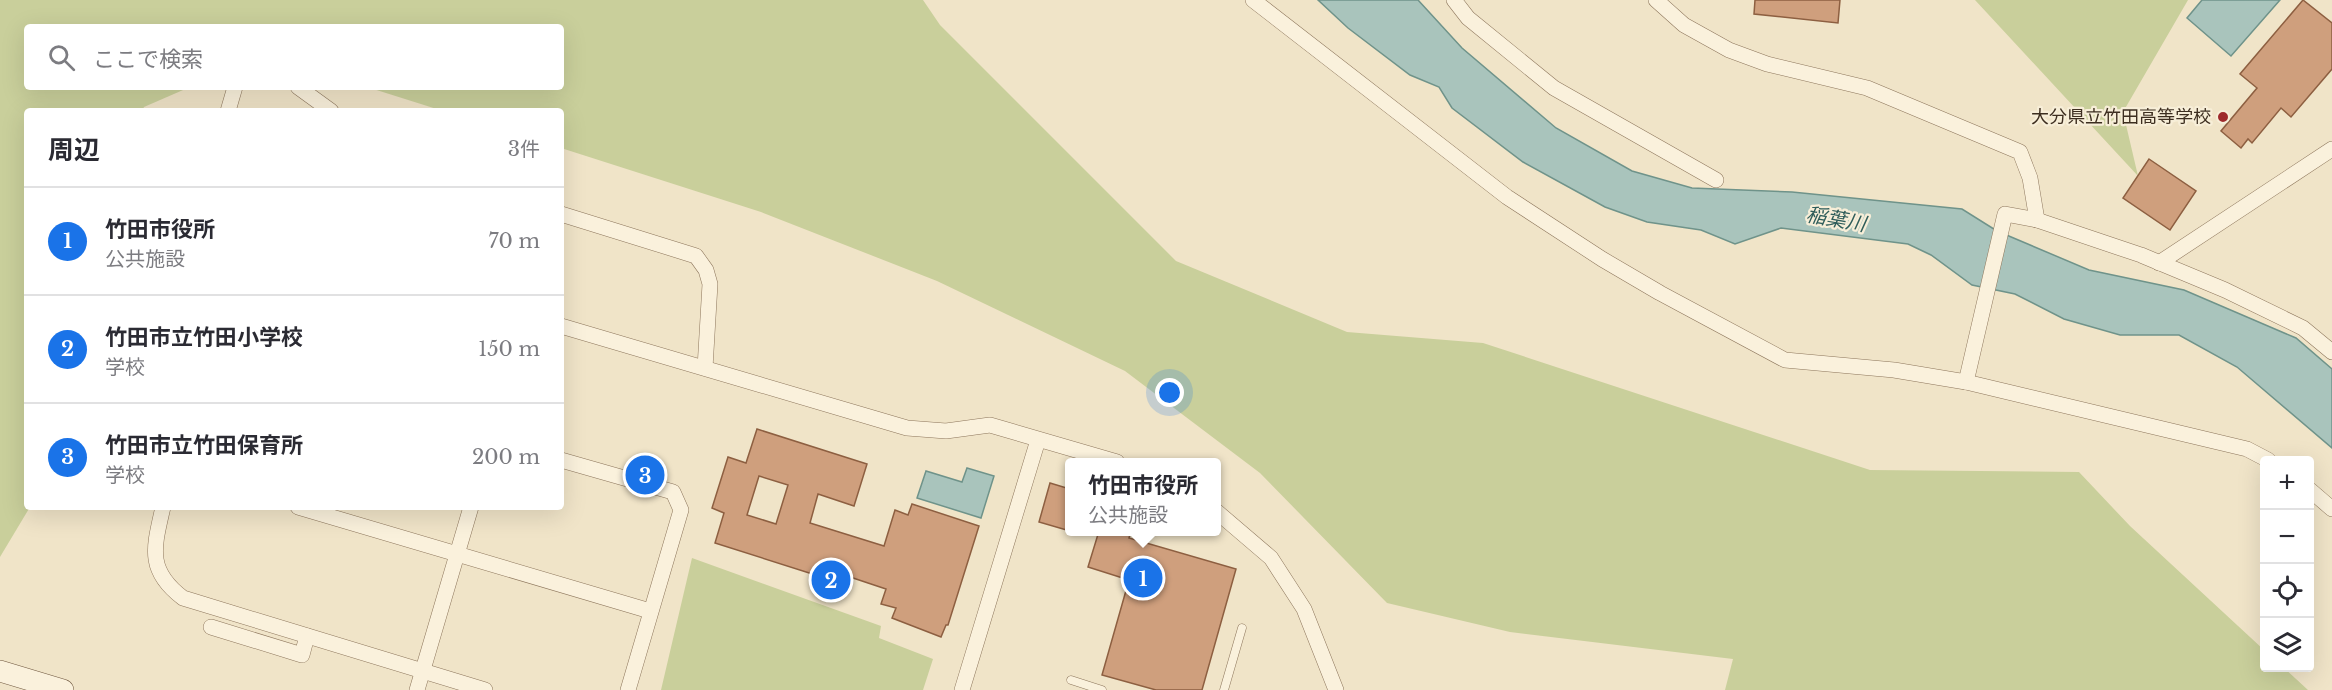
<!DOCTYPE html>
<html lang="ja">
<meta charset="utf-8">
<style>
body{margin:0;font-family:"Libre Baskerville","Noto Sans JP",serif;background:#f2f2f3;color:#2b2b33}
.controls{position:absolute;right:18px;bottom:18px;display:grid;overflow:hidden;border-radius:6px;box-shadow:0 6px 24px #0002}
.controls button{width:54px;height:54px;display:grid;place-items:center;padding:0;border:0;border-bottom:2px solid #e1e1e2;background:#fff;color:#2b2b33;font:30px sans-serif}
.you{position:absolute;left:1170px;top:393px;width:21px;height:21px;margin:-15px;border:4px solid #fff;border-radius:50%;background:#1a73e8;box-shadow:0 0 0 9px #1a73e833}
.badge{display:grid;place-items:center;width:39px;height:39px;border-radius:50%;background:#1a73e8;color:#fff;font-size:20px;font-weight:700}
.pin{position:absolute;translate:-50% -50%;border:3px solid #fff;box-shadow:0 2px 6px #0006}
.popup{position:absolute;left:1065px;top:458px;width:156px;height:78px;box-sizing:border-box;display:grid;place-content:center;border-radius:6px;background:#fff;filter:drop-shadow(0 2px 4px #0005);font-size:20px;white-space:nowrap;color:#7c7c81}
.popup b{font-size:22px;color:#2b2b33}
.popup::after{content:'';position:absolute;left:50%;top:100%;margin-left:-12px;border:12px solid transparent;border-top-color:#fff}
.list{margin:0;padding:0;list-style:none}
h2{display:flex;justify-content:space-between;align-items:center;height:78px;margin:0;padding:0 24px;font-size:26px}
h2 small{font-size:20px;font-weight:400;color:#7c7c81}
.list li{display:grid;grid-template-columns:39px 1fr auto;gap:18px;align-items:center;box-sizing:border-box;height:108px;padding:0 24px;border-top:2px solid #e1e1e2}
.list b{display:block;font-size:22px;white-space:nowrap}
.list p{margin:0;font-size:20px;white-space:nowrap;color:#7c7c81}
.list em{font-size:20px;font-style:normal;color:#7c7c81}
.icon{flex:none;width:33px;height:33px;fill:none;stroke:currentColor;stroke-width:2;stroke-linecap:round;stroke-linejoin:round}
.map{position:relative;flex:none;width:2332px;height:690px;overflow:hidden}
.search{position:absolute;background:#fff;box-shadow:0 6px 24px #0002;left:24px;top:24px;width:540px;height:66px;display:flex;align-items:center;gap:15px;box-sizing:border-box;padding:0 21px;border-radius:6px;color:#7c7c81;font-size:22px}
.panel{position:absolute;background:#fff;box-shadow:0 6px 24px #0002;left:24px;top:108px;width:540px;height:402px;border-radius:6px}
.map>svg:first-child{display:block}
.green{fill:#c9cf9b}
.water{fill:#a9c4bc;stroke:#6f938a;stroke-width:1.5}
.building{fill:#cf9f7d;stroke:#8d5f41;stroke-width:1.5;fill-rule:evenodd}
.lines{fill:none;stroke-linecap:round;stroke-linejoin:round}
.lane-casing{stroke:#8d765c;stroke-width:9}
.street-casing{stroke:#8d765c;stroke-width:16}
.secondary-casing{stroke:#6f573f;stroke-width:22}
.lane{stroke:#faf1dc;stroke-width:8}
.street{stroke:#faf1dc;stroke-width:15}
.secondary{stroke:#faf1dc;stroke-width:21}
.poi-dot{fill:#9e2a2b;stroke:#f7eed8;stroke-width:2}
.labels{text-anchor:middle;stroke-width:4.5;stroke-linejoin:round;paint-order:stroke}
.poi-label{font-size:18px;fill:#3d2e20;stroke:#f7eed8;text-anchor:end}
.water-label{font-size:20px;font-style:italic;fill:#2f5d5a;stroke:#f7eed8}
</style>
<div class="map">
<svg width="2332" height="690" viewBox="0 0 2332 690">
<rect width="100%" height="100%" fill="#f0e4c8"/>
<g class="green">
<polygon points="0,0 923,0 940,25 1176,261 1347,332 1483,343 1870,470 2079,472 2130,526 2264,650 2264,668 2284,668 2308,690 1725,690 1733,659 1510,632 1387,603 1260,473 1125,371 937,281 761,212 561,148 561,111 443,111 367,87 561,87 561,27 27,27 27,87 190,87 144,107 142,111 27,111 27,507 30,507 0,557"/>
<polygon points="1975,0 2188,0 2123,112 2138,176"/>
<polygon points="692,558 881,626 879,638 933,659 923,690 661,690"/>
</g>
<g class="water">
<polygon points="1318,0 1418,0 1462,48 1556,128 1632,171 1692,188 1792,192 1962,209 1997,231 2089,270 2184,290 2296,338 2332,369 2332,448 2237,367 2179,335 2120,335 2064,319 2015,294 1972,285 1931,255 1908,244 1781,228 1735,244 1701,230 1647,222 1605,207 1523,162 1452,108 1439,87 1410,75 1348,28"/>
<polygon points="2202,0 2280,0 2231,56 2187,18"/>
<polygon points="967,468 994,476 981,518 917,498 926,471 962,482"/>
</g>
<g class="building">
<polygon points="1755,0 1840,0 1838,23 1754,14"/>
<polygon points="2303,0 2332,23 2332,69 2291,117 2281,108 2252,143 2248,139 2241,148 2221,131 2257,88 2240,74"/>
<polygon points="2149,159 2196,191 2170,230 2123,198"/>
<path d="M757 429 867 464 854 506 818 494 810 523 884 546 895 510 908 515 912 504 979 526 948 625H946L941 637 892 618 896 608 881 604 886 589 847 576 844 584 715 543 724 513 712 508 728 457 746 463ZM759 476 788 485 776 524 747 515Z"/>
<polygon points="1050,483 1070,489 1070,531 1039,522"/>
<polygon points="1099,531 1131,531 1129,538 1236,569 1202,690 1156,690 1102,675 1129,580 1088,567"/>
</g>
<g class="lines">
<defs>
<g id="lane">
<polyline points="1071,680 1102,690"/>
<polyline points="1224,690 1242,628"/>
</g>
<g id="street">
<polyline points="1253,0 1507,197 1602,259 1660,293 1785,360 1894,370 1966,382 2247,449 2268,460"/>
<polyline points="1454,0 1468,18 1554,88 1716,180"/>
<polyline points="1656,0 1684,25 1729,50 1767,64 1867,88 2020,152 2030,178 2037,220"/>
<polyline points="298,87 331,111"/>
<polyline points="228,111 235,87"/>
<polyline points="561,214 696,256 706,270 710,284 705,368"/>
<polyline points="2159,263 2332,149"/>
<polyline points="561,326 907,428 946,431 990,425 1117,462"/>
<polyline points="1966,382 2005,214 2037,220 2141,255 2225,290 2303,328 2332,352"/>
<polyline points="561,460 673,492 681,510 628,690"/>
<polyline points="2310,490 2332,509"/>
<path d="M163 507C154 547 146 570 183 598L485 690"/>
<polyline points="298,507 650,611"/>
<polyline points="1216,511 1271,558 1304,609 1336,690"/>
<polyline points="211,627 302,655 307,636"/>
<polyline points="417,690 471,507"/>
<polyline points="962,690 1038,440"/>
</g>
<polyline id="secondary" points="0,671 63,690"/>
</defs>
<use href="#lane" class="lane-casing"/>
<use href="#street" class="street-casing"/>
<use href="#secondary" class="secondary-casing"/>
<use href="#lane" class="lane"/>
<use href="#street" class="street"/>
<use href="#secondary" class="secondary"/>
</g>
<circle class="poi-dot" cx="2223" cy="117" r="6"/>
<g class="labels">
<g class="poi-label">
<text x="2211" y="123">大分県立竹田高等学校</text>
</g>
<g class="water-label">
<text transform="translate(1836 219) rotate(10)" y="7">稲葉川</text>
</g>
</g>
</svg>
<div class="controls">
<button>+</button>
<button>−</button>
<button><svg class="icon" aria-label="locate" viewBox="0 0 24 24"><circle cx="12" cy="12" r="6"/><path d="M12 2v4M12 18v4M2 12h4M18 12h4"/></svg></button>
<button><svg class="icon" aria-label="layers" viewBox="0 0 24 24"><path d="M12 4l9 5-9 5-9-5zM3 14l9 5 9-5"/></svg></button>
</div>
<div class="you"></div>
<div class="pin badge" style="left:1143px;top:578px">1</div>
<div class="popup"><b>竹田市役所</b>公共施設</div>
<div class="pin badge" style="left:831px;top:580px">2</div>
<div class="pin badge" style="left:645px;top:475px">3</div>
<div class="search"><svg class="icon" aria-label="search" viewBox="0 0 24 24"><circle cx="10" cy="10" r="6"/><path d="M15 15l6 6"/></svg>ここで検索</div>
<section class="panel">
<h2>周辺<small>3件</small></h2>
<ul class="list">
<li><span class="badge">1</span><div><b>竹田市役所</b><p>公共施設</p></div><em>70 m</em></li>
<li><span class="badge">2</span><div><b>竹田市立竹田小学校</b><p>学校</p></div><em>150 m</em></li>
<li><span class="badge">3</span><div><b>竹田市立竹田保育所</b><p>学校</p></div><em>200 m</em></li>
</ul>
</section>
</div>
